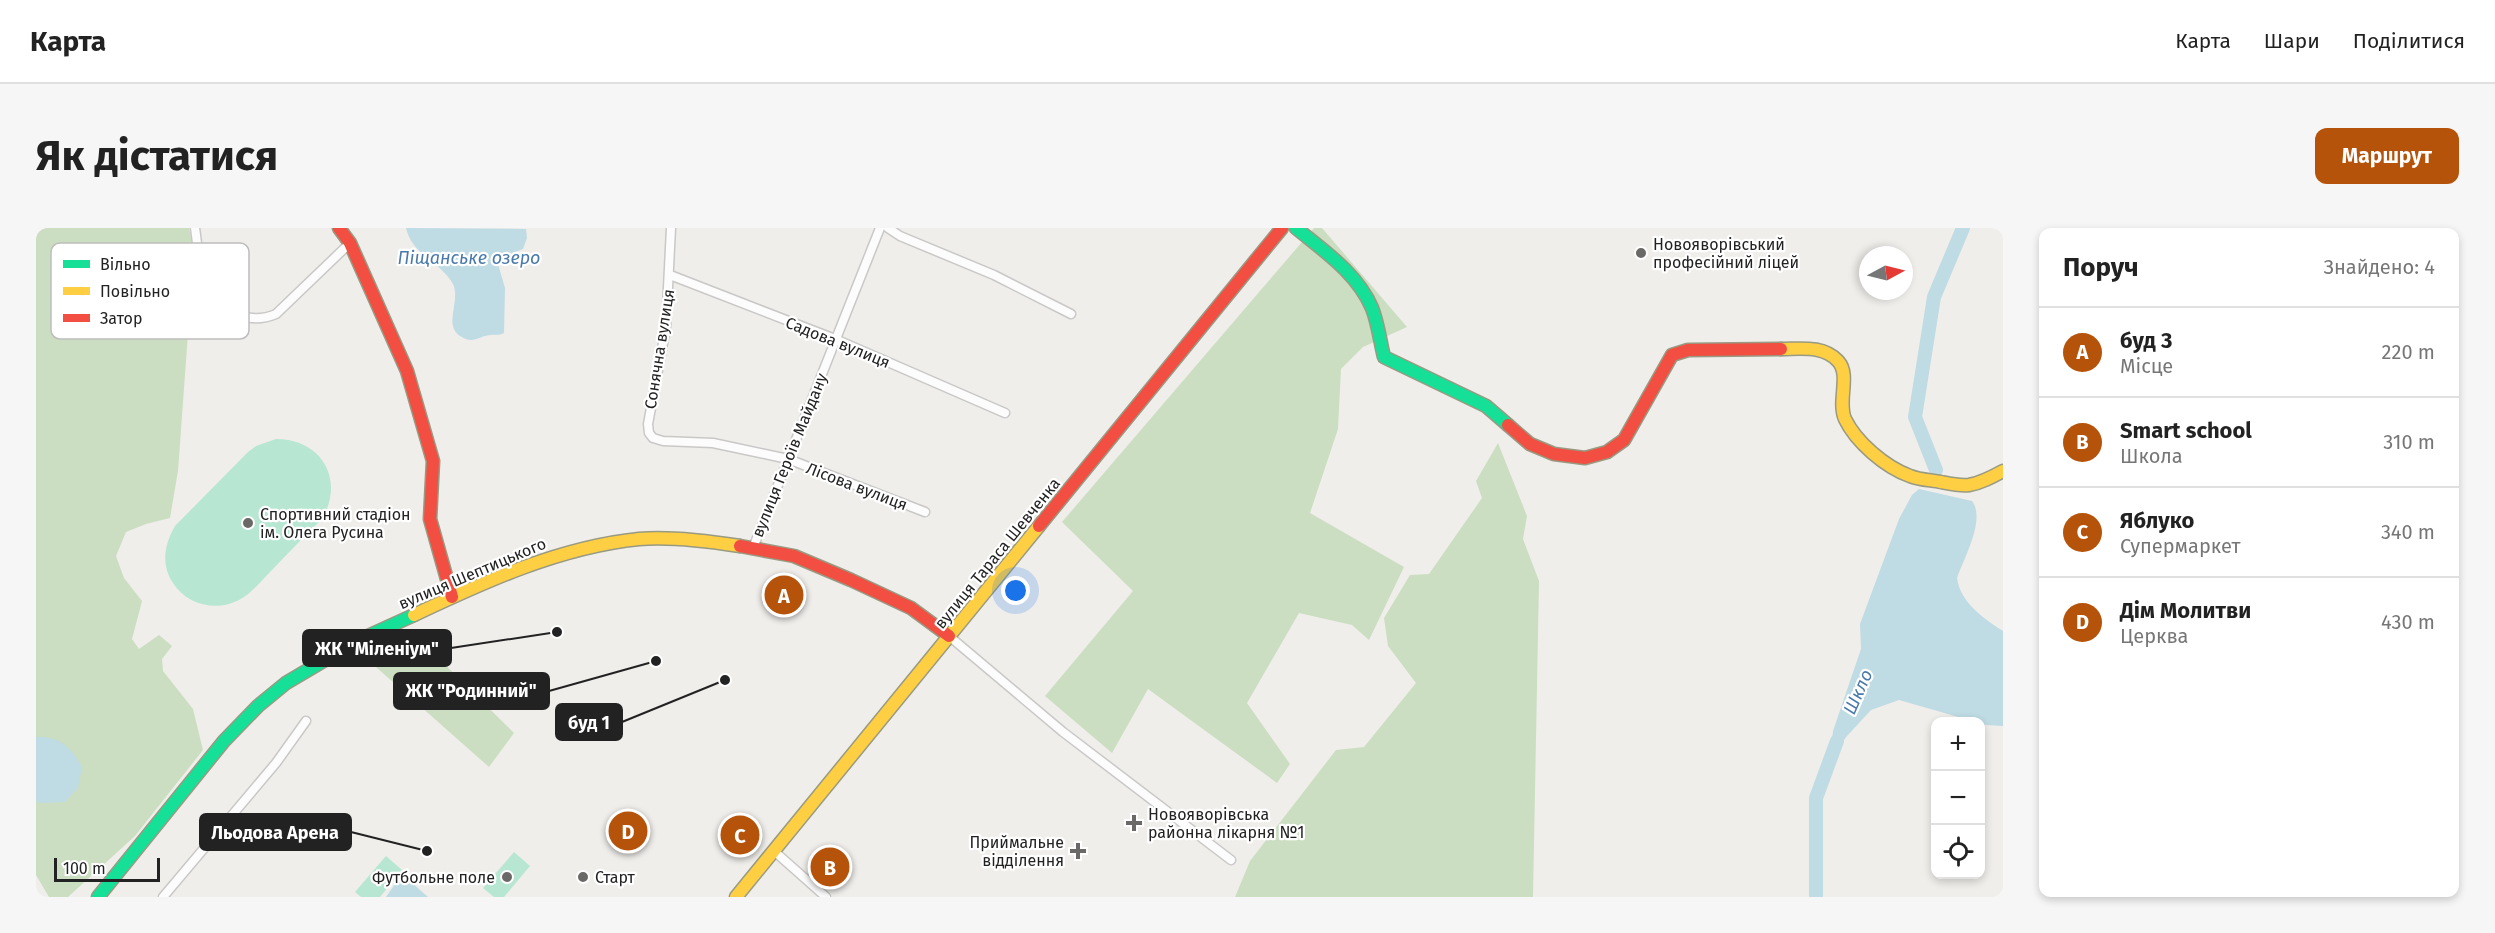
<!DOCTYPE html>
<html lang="uk">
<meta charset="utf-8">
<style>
body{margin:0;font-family:"Fira Sans",sans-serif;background:#f6f6f6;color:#222}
.controls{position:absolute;right:18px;bottom:18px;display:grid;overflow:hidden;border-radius:12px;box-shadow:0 3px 9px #0003}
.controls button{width:54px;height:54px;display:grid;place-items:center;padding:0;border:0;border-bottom:2px solid #e0e0e0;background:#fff;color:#222;font:30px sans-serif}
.compass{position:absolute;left:1823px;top:18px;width:54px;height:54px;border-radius:50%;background:#fff;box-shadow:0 3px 9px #0003;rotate:83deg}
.scale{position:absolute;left:18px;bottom:15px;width:106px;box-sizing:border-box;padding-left:6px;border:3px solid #222;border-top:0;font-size:16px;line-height:21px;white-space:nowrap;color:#222;-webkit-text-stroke:4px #fff;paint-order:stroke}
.you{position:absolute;left:980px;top:363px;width:21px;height:21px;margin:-15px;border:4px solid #fff;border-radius:50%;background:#1a73e8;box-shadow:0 0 0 9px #1a73e833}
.badge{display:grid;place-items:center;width:39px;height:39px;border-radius:50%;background:#b45309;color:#fff;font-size:20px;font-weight:700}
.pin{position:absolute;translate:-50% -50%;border:3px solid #fff;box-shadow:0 2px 6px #0006}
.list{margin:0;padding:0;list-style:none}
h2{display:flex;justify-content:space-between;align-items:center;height:78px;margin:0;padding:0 24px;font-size:26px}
h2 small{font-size:20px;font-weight:400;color:#767676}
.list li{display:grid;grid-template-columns:39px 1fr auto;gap:18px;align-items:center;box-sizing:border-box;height:90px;padding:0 24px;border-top:2px solid #e0e0e0}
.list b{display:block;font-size:22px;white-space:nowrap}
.list p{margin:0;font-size:20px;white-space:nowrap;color:#767676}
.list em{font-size:20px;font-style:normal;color:#767676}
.icon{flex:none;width:33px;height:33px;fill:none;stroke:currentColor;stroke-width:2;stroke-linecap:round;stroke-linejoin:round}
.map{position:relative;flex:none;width:1967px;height:669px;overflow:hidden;border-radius:12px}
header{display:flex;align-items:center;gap:36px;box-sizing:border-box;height:84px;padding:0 30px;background:#fff;border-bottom:2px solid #e0e0e0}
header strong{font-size:28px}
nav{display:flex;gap:33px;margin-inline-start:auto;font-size:21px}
.intro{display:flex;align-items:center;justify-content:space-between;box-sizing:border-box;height:144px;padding:0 36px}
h1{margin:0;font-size:42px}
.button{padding:15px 27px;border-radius:12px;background:#b45309;color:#fff;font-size:21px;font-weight:700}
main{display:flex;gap:36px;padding:0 36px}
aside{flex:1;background:#fff;border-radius:12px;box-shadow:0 3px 9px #0003}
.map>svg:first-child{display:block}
.forest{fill:#cbdec1}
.pitch{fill:#b7e6d2}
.water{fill:#bfdbe3}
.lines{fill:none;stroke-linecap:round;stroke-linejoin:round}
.river{stroke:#bfdbe3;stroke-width:14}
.street-casing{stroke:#c9c8c7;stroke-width:11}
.fast-casing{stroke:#999a82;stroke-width:15}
.slow-casing{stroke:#999a82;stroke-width:15}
.jam-casing{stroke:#999a82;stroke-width:15}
.street{stroke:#fdfcfc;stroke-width:8}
.fast{stroke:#16e098;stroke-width:12}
.slow{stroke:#ffcf43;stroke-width:12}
.jam{stroke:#f24e42;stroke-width:12}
.poi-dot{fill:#6a6968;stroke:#fff;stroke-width:2}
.labels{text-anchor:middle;stroke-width:4.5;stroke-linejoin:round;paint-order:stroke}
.poi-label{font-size:16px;fill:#222;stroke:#fff;text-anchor:start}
.street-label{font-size:16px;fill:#222;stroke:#fff}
.water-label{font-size:18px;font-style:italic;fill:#4a7aab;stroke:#fff}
.key{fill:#fff;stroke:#bdbdbd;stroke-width:1.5}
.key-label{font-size:16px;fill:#222}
.leader{fill:none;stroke:#222;stroke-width:2}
.callout-dot{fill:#222;stroke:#fff;stroke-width:2}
.callout{fill:#222;stroke:#222;stroke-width:2}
.callout-label{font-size:18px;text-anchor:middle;font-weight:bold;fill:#fff}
</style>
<header>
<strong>Карта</strong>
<nav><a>Карта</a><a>Шари</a><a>Поділитися</a></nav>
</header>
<div class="intro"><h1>Як дістатися</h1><a class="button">Маршрут</a></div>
<main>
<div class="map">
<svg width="1967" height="669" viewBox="0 0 1967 669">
<rect width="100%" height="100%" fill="#f0eeeb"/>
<g class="forest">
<polygon points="0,0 153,0 158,23 142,243 134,290 110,296 90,304 80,328 88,350 106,373 96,411 103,421 123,407 136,418 126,431 127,443 157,481 167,522 99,608 32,669 13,669 0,647"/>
<polygon points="1278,0 1286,0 1371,99 1327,119 1305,141 1302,201 1274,285 1368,339 1333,412 1316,397 1263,385 1211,475 1254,536 1241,555 1112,461 1076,525 1009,468 1097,363 1026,294"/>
<polygon points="1462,215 1491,288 1487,311 1503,353 1497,669 1199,669 1214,633 1300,522 1328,519 1380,455 1352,418 1348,390 1374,347 1393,346 1446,270 1440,253"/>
<polygon points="382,410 478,505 453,539 332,432"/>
</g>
<g class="pitch">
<path d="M240 211C286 211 309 252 286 291 268 309 251 326 234 344 224 354 215 366 203 372 180 384 151 377 137 355 125 337 128 317 139 298L212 224 220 218Z"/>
<polygon points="478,624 494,638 468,669 458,669 447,660"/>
<polygon points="350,628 366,642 344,669 325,669 319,664"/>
</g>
<g class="water">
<path d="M370 0 490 1 491 10 487 21 471 27 462 36 469 60 468 105C462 108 461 106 454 107 443 108 437 117 424 108 407 97 425 73 417 56 405 34 376 27 370 0Z"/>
<path d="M1883 261 1936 273C1950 291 1928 330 1921 350 1924 374 1948 391 1967 403V498L1950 497 1863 472 1835 482 1811 508 1794 530 1797 503 1825 421 1824 396 1863 291 1876 267Z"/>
<path d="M0 509C24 508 35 519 46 539L42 560 29 574 4 575 0 573Z"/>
<polygon points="366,646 392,669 350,669"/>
</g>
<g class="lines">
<g class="river">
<polyline points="1900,242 1879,189 1898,69 1927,0"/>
<polyline points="1780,669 1780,570 1801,513"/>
</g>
<defs>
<g id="street">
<path d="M159 0C161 13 162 29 166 42 179 74 204 101 240 86L314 15"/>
<polyline points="635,0 630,99 612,196 613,205 617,210 627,213 677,215 752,231 889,284"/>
<polyline points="852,0 864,8 958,47 1035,86"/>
<polyline points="634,47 799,111 969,185"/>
<polyline points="717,320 844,0"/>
<polyline points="913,408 1027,504 1195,632"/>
<polyline points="738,623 790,669"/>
<polyline points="127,669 240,535 270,493"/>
</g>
<g id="fast">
<path d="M1260 0C1288 23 1321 45 1336 80 1342 95 1344 113 1348 129L1450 178 1472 197"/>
<polyline points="62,669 188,513 222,478 250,455 321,413 378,387"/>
</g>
<g id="slow">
<path d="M1745 121C1765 121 1787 117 1802 133 1815 147 1801 173 1809 191 1820 214 1849 239 1874 248 1884 252 1895 252 1905 254 1915 256 1924 258 1933 257 1945 255 1956 249 1967 243"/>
<path d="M378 387C450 353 524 319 603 311 635 308 672 313 704 318"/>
<polyline points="700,669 1003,298"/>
</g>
<g id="jam">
<polyline points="303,0 314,15 371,143 397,233 394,291 416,369"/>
<polyline points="1472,197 1494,216 1518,226 1549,230 1571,224 1588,212 1636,127 1652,122 1745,121"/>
<polyline points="1003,298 1246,0"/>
<polyline points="704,318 758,328 815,352 875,380 913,408"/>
</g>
</defs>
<use href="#street" class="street-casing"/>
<use href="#fast" class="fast-casing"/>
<use href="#slow" class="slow-casing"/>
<use href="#jam" class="jam-casing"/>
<use href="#street" class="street"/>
<use href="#fast" class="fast"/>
<use href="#slow" class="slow"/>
<use href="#jam" class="jam"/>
</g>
<g class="poi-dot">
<circle cx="1605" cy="25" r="6"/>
<circle cx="212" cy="295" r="6"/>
<path d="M1095 586h6v6h6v6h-6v6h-6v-6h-6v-6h6z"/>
<path d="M1039 614h6v6h6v6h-6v6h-6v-6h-6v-6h6z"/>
<circle cx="471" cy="649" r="6"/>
<circle cx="547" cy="649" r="6"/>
</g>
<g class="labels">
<g class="poi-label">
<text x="1617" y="22">Новояворівський<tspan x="1617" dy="18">професійний ліцей</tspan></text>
<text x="224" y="292">Спортивний стадіон<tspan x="224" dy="18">ім. Олега Русина</tspan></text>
<text x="1112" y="592">Новояворівська<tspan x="1112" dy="18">районна лікарня №1</tspan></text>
<text x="1028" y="620" text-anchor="end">Приймальне<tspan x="1028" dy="18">відділення</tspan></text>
<text x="459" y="655" text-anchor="end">Футбольне поле</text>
<text x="559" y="655">Старт</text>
</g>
<g class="street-label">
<text transform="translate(802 114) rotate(22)" y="6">Садова вулиця</text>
<text transform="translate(623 121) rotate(-81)" y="6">Сонячна вулиця</text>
<text transform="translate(753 227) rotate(-68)" y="6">вулиця Героїв Майдану</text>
<text transform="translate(821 258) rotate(21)" y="6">Лісова вулиця</text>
<text transform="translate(961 325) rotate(-51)" y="6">вулиця Тараса Шевченка</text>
<text transform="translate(436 345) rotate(-23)" y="6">вулиця Шептицького</text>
</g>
<g class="water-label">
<text x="433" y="36">Піщанське озеро</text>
<text transform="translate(1822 464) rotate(-66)" y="6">Шкло</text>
</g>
</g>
<rect x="15" y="15" width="198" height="96" rx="9" class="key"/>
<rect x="27" y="32" width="27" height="8" fill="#16e098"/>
<rect x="27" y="59" width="27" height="8" fill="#ffcf43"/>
<rect x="27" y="86" width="27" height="8" fill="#f24e42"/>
<g class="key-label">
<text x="64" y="42">Вільно</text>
<text x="64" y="69">Повільно</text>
<text x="64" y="96">Затор</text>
</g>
<path class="leader" d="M521 404L415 420M620 433L513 463M689 452L586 494M391 623L315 604"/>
<g class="callout-dot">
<circle cx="521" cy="404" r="6"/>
<circle cx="620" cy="433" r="6"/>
<circle cx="689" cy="452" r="6"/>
<circle cx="391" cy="623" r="6"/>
</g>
<g class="callout">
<rect x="267" y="402" width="148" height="36" rx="6"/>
<rect x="358" y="445" width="155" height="36" rx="6"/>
<rect x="520" y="476" width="66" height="36" rx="6"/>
<rect x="164" y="586" width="151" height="36" rx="6"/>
</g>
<g class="callout-label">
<text x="341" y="427">ЖК "Міленіум"</text>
<text x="435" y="469">ЖК "Родинний"</text>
<text x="553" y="501">буд 1</text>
<text x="239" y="611">Льодова Арена</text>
</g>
</svg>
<div class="controls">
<button>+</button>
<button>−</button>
<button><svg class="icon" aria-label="locate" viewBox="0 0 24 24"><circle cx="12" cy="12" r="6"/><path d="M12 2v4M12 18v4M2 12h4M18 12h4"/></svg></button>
</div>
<svg class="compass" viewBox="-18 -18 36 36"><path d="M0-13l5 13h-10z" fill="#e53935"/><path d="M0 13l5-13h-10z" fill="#767676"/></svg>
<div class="scale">100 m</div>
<div class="you"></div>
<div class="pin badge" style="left:748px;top:367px">A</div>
<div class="pin badge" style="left:794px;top:639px">B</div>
<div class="pin badge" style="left:704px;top:607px">C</div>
<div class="pin badge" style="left:592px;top:603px">D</div>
</div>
<aside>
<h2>Поруч<small>Знайдено: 4</small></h2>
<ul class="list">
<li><span class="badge">A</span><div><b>буд 3</b><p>Місце</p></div><em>220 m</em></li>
<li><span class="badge">B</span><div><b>Smart school</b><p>Школа</p></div><em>310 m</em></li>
<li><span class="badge">C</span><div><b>Яблуко</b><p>Супермаркет</p></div><em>340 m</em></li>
<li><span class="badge">D</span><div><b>Дім Молитви</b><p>Церква</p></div><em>430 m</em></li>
</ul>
</aside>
</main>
